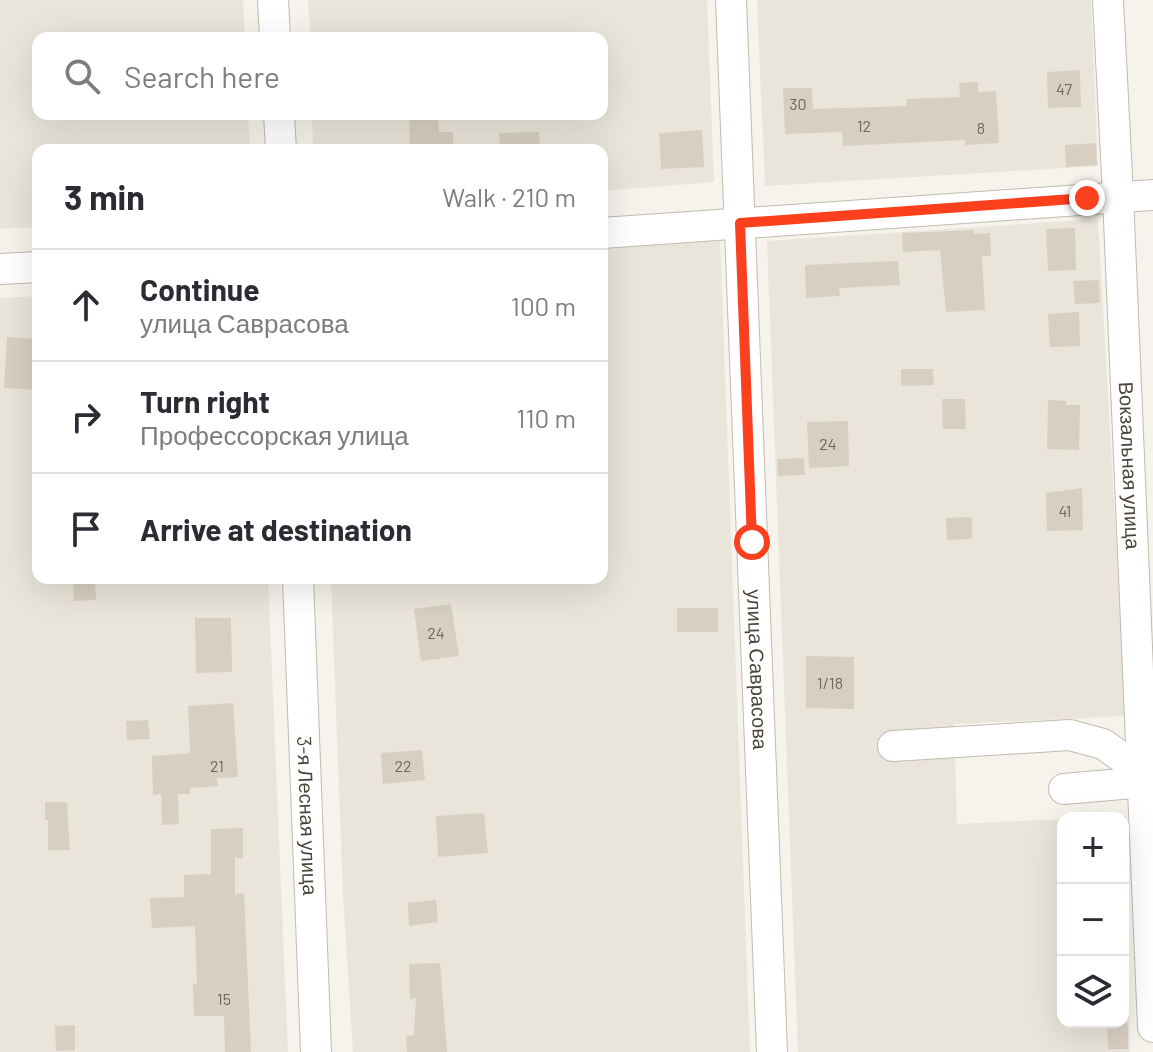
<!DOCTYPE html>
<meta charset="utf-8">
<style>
body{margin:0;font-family:Barlow,sans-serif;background:#f2f2f3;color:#2b2b33}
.controls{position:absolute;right:24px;bottom:24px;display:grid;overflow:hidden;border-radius:16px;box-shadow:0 8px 32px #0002}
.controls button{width:72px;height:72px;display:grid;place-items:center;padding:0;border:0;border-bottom:2px solid #e1e1e2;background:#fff;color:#2b2b33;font:40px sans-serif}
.stop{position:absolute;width:24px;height:24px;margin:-18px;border:6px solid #fc3f1d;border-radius:50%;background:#fff}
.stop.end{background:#fc3f1d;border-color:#fff;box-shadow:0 2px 8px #0008}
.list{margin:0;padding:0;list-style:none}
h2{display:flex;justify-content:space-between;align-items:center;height:104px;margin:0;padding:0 32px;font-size:34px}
h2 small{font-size:26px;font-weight:400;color:#7c7c81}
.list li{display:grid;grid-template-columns:52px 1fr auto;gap:24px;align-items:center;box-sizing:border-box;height:112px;padding:0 32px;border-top:2px solid #e1e1e2}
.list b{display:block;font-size:30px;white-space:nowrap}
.list p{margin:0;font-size:26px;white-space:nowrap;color:#7c7c81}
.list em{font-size:26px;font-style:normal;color:#7c7c81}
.icon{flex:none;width:44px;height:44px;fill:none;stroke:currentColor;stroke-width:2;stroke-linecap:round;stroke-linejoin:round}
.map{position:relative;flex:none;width:1153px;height:1052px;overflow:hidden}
.search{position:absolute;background:#fff;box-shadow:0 8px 32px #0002;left:32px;top:32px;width:576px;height:88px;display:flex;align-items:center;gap:20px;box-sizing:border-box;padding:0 28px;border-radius:16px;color:#7c7c81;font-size:30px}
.panel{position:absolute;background:#fff;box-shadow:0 8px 32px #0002;left:32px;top:144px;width:576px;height:440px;border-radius:16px}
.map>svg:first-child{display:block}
.residential{fill:#eae5da}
.building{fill:#d8cfc1}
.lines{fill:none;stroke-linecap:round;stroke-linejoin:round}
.minor-casing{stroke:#c2bbae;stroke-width:32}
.minor{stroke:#fff;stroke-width:30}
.route{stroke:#fc3f1d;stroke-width:10}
.labels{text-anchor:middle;stroke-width:6;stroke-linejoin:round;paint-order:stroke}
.number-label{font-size:16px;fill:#6e675b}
.street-label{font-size:20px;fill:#4b4439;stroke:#fff}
</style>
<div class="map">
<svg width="1153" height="1052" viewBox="0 0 1153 1052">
<rect width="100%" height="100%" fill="#f6f3ec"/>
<g class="residential">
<polygon points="0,0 243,0 245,38 38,38 38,114 248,114 250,150 38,150 38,227 0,229"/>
<polygon points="308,0 707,0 714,182 602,191 602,150 313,150 312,114 602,114 602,38 310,38"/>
<polygon points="757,0 1091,0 1098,166 765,186"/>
<polygon points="1098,219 1126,716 954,724 957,824 1063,819 1063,1022 1123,1022 1123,818 1087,818 1126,816 1130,1052 798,1052 767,241"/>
<polygon points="720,238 750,1052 353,1052 343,895 331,578 602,578 602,245"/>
<polygon points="38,296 38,578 268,578 288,1052 0,1052 0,298"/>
</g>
<g class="building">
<polygon points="1080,70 1081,107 1048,108 1047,72"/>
<polygon points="978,82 978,92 996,91 999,143 965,145 965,140 843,146 842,132 785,134 783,88 812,88 813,109 907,106 906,99 960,97 959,83"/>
<polygon points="409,114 438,114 439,132 453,132 453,150 410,150"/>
<polygon points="702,130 704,167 661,169 659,133"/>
<polygon points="539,132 540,150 500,150 499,133"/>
<polygon points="1096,143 1097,165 1066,167 1065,145"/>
<polygon points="1075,228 1076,270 1048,271 1046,229"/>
<polygon points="974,230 974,234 990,233 991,256 982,256 985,310 946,312 940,250 903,252 902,233"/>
<polygon points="898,261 900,285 839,288 840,296 806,298 805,265"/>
<polygon points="1099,280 1100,303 1075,304 1073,281"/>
<polygon points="1079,312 1080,346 1050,347 1048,314"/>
<polygon points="7,337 38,339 36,390 4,388"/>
<polygon points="901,369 933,369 934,385 901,386"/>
<polygon points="942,399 965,399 966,429 943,429"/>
<polygon points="1048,400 1066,401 1066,405 1080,405 1079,450 1047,449"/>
<polygon points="848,421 849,466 809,468 807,422"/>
<polygon points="804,458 805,475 778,476 777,459"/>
<polygon points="1082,488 1083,530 1047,531 1046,493"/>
<polygon points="972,517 972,539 947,540 946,518"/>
<polygon points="95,582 96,600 74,601 73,583"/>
<polygon points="451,604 459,656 421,661 414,609"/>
<rect x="677" y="608" width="41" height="24"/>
<polygon points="195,618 231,618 232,672 196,673"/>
<polygon points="806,656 854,657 854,709 806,708"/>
<polygon points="233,703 238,777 217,778 218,786 190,788 190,794 178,794 179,824 162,825 161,794 153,795 152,756 190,753 188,706"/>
<polygon points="148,720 150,739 127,740 126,721"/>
<polygon points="422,750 425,780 383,784 381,753"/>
<polygon points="45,802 67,802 70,850 48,850 48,820 45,820"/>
<polygon points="484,813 488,853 438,857 436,816"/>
<polygon points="243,828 243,858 235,858 235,894 244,893 251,1052 225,1052 224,1016 194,1016 193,984 197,984 195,926 152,928 150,898 184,897 184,875 211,874 211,829"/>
<polygon points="436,900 438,922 409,926 408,903"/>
<polygon points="440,963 447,1052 407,1052 406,1036 414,1035 416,998 410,999 409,964"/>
<polygon points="1107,1023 1128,1023 1128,1049 1108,1049"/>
<polygon points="75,1025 75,1050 56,1051 55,1026"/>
</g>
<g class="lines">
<defs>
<g id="minor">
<polyline points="273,0 275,38"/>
<path id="s1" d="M731 0 772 1052"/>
<path id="s2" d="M1108 0 1118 196 1153 1027"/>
<polyline points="279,114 281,150"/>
<polyline points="602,233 1153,195"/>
<polyline points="0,269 38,267"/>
<path id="s3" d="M298 578 316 1052"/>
<polyline points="893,746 1070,735 1103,744 1143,772"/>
<polyline points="1064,789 1133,783 1143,772"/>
</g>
</defs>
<use href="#minor" class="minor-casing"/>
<use href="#minor" class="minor"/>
</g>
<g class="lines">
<polyline class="route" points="752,542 740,223 1087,198"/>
</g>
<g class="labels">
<g class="number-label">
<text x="1064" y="95">47</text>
<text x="798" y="110">30</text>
<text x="864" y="132">12</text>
<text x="981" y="134">8</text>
<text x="828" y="450">24</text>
<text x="1065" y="517">41</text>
<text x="436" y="639">24</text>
<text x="830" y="689">1/18</text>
<text x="217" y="772">21</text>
<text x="403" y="772">22</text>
<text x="224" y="1005">15</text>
</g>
<g class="street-label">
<text dy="7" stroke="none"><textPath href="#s2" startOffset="466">Вокзальная улица</textPath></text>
<text dy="7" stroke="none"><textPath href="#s1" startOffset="670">улица Саврасова</textPath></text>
<text dy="7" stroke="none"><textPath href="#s3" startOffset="238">3-я Лесная улица</textPath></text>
</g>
</g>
</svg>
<div class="controls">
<button>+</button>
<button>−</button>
<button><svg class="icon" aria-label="layers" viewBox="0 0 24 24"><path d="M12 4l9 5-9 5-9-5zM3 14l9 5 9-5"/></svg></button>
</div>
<div class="stop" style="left:752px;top:542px"></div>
<div class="stop end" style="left:1087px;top:198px"></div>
<div class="search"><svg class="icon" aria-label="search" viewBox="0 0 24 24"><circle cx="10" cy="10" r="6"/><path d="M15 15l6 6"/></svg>Search here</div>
<section class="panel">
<h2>3 min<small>Walk · 210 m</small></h2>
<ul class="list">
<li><svg class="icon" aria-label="ahead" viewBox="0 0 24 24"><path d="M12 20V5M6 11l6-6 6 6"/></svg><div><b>Continue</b><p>улица Саврасова</p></div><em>100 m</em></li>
<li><svg class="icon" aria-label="right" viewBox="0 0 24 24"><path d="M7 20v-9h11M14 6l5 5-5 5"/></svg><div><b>Turn right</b><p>Профессорская улица</p></div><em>110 m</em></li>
<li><svg class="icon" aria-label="arrive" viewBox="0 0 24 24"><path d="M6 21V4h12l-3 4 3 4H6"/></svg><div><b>Arrive at destination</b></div></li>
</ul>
</section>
</div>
